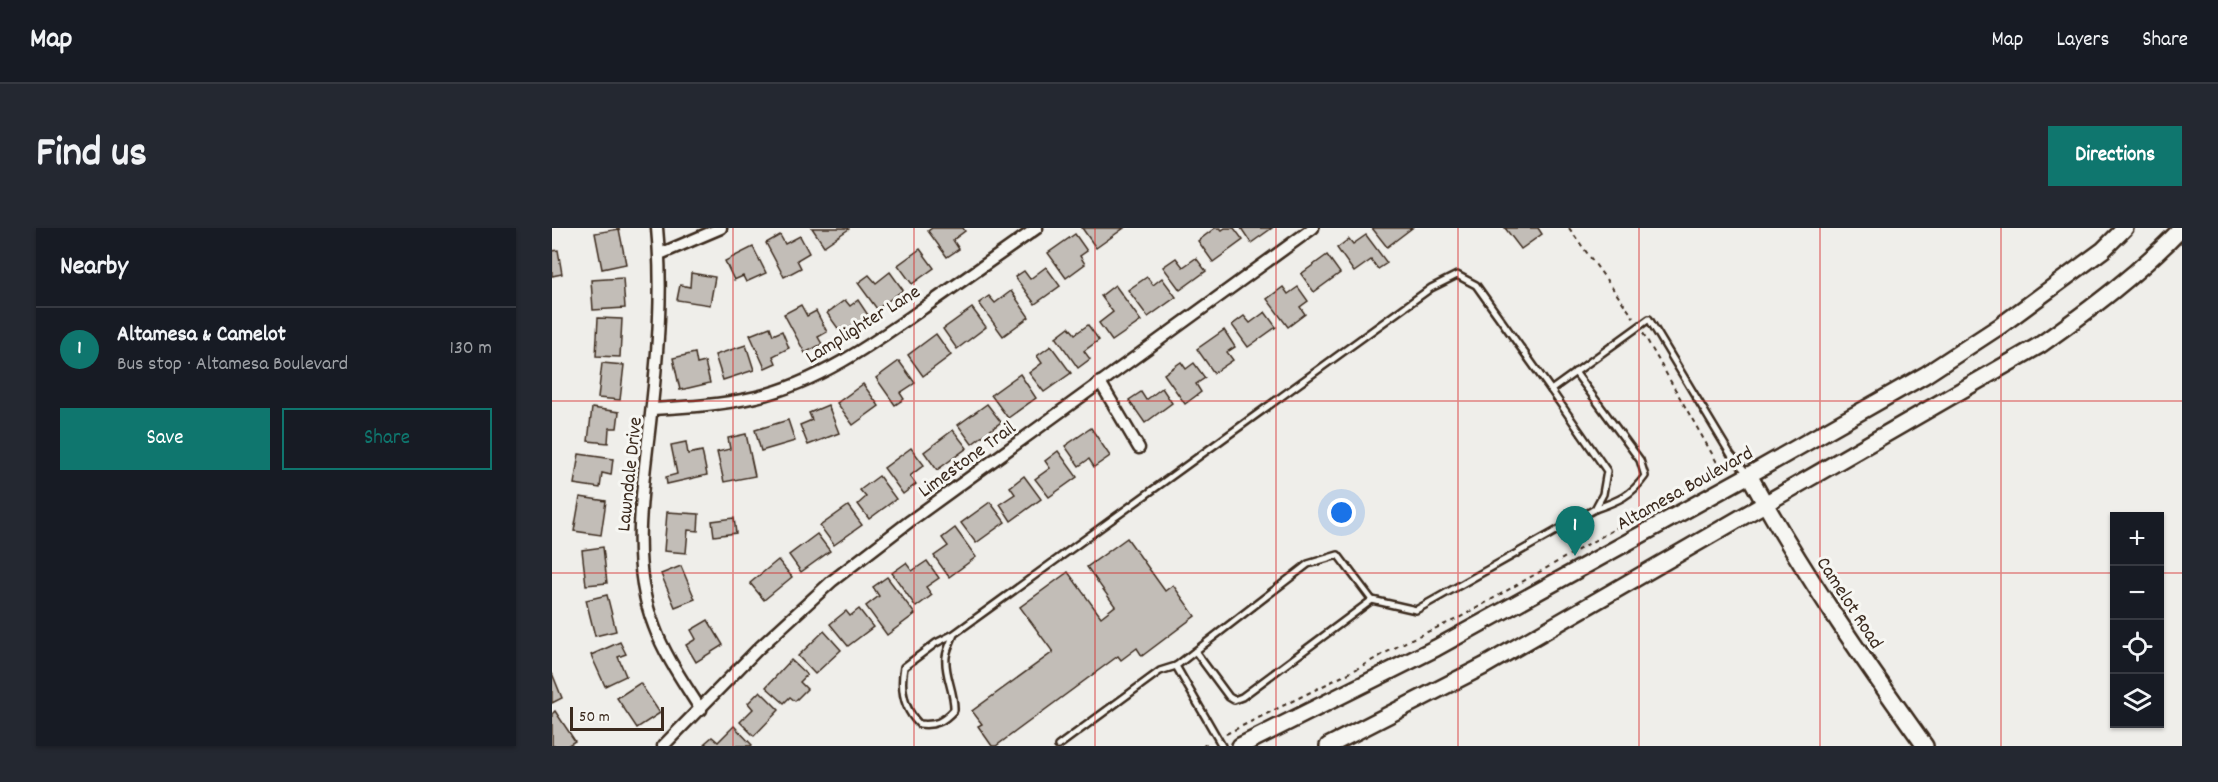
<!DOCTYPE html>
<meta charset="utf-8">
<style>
body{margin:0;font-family:Dekko,sans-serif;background:#242831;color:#f1f3f6}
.controls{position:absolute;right:18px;bottom:18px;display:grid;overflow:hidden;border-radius:0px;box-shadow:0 2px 4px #0004}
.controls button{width:54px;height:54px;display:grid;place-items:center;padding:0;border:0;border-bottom:2px solid #363941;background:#171b24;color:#f1f3f6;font:30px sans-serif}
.scale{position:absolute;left:18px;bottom:15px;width:94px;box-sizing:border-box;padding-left:6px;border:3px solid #3b2a1e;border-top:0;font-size:16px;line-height:21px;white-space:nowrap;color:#3b2a1e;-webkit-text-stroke:4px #f6f6f2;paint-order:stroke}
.you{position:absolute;left:790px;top:285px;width:21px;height:21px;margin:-15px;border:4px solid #fff;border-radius:50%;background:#1a73e8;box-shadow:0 0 0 9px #1a73e833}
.badge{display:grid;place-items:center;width:39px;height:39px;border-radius:50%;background:#0f766e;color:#fff;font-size:20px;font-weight:700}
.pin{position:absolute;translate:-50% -50px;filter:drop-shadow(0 2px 3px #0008)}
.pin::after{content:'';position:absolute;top:32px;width:21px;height:18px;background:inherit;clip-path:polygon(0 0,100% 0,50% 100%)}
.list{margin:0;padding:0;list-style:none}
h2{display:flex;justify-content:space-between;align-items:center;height:78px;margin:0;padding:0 24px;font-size:26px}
h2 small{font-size:20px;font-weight:400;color:#9ea1a6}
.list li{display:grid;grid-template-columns:39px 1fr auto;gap:18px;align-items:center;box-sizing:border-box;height:84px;padding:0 24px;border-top:2px solid #363941}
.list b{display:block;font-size:22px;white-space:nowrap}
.list p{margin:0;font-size:20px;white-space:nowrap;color:#9ea1a6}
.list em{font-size:20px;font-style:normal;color:#9ea1a6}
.actions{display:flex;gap:12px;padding:18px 24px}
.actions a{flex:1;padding:14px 0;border:2px solid #0f766e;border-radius:0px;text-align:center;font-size:21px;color:#0f766e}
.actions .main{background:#0f766e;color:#fff}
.icon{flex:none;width:33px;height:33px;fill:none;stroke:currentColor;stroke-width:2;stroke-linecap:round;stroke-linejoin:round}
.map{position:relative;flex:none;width:1630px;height:518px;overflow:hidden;border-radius:0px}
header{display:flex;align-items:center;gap:36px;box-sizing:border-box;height:84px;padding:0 30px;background:#171b24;border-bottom:2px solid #363941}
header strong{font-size:28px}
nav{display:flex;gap:33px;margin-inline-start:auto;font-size:21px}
.intro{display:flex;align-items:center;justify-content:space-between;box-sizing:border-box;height:144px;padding:0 36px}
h1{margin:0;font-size:42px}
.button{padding:15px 27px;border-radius:0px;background:#0f766e;color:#fff;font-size:21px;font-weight:700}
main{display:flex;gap:36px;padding:0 36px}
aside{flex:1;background:#171b24;border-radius:0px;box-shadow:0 2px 4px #0004}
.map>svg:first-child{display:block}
.building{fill:#c2bdb7;stroke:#3b2a1e;stroke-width:1.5}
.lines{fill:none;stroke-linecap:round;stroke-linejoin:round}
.lane-casing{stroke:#3b2a1e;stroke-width:10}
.street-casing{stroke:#3b2a1e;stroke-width:15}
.secondary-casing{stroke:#3b2a1e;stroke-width:20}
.path{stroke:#3b2a1e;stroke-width:2;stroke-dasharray:4.5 4.5;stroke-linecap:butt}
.lane{stroke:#f6f6f2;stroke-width:5}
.street{stroke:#f6f6f2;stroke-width:10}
.secondary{stroke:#f6f6f2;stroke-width:15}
.grid{fill:none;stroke:#d62828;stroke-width:1.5;stroke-opacity:0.55}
.labels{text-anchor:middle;stroke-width:6;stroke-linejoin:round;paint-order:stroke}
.street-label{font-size:20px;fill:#3b2a1e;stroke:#f6f6f2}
</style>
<header>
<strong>Map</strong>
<nav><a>Map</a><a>Layers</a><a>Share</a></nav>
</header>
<div class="intro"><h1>Find us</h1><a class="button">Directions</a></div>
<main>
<aside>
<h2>Nearby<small></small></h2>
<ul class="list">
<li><span class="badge">1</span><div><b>Altamesa &amp; Camelot</b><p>Bus stop · Altamesa Boulevard</p></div><em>130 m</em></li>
</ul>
<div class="actions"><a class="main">Save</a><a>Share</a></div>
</aside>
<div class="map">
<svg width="1630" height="518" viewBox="0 0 1630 518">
<rect width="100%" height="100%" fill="#efeeea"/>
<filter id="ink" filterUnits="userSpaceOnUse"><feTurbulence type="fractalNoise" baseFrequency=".0167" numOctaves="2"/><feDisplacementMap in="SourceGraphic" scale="12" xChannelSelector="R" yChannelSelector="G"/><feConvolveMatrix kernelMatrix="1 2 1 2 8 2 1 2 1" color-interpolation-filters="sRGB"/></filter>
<g filter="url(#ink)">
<g class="building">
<polygon points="260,0 296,0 297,1 272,18"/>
<polygon points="380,0 411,0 413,3 401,12 407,21 395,29 376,3"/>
<polygon points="530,0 572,0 544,20"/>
<polygon points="663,0 668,0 670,2 673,0 682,0 691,12 661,34 646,13"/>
<polygon points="689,0 720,0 699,15"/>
<polygon points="820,0 860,0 835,19"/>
<polygon points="953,0 986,0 990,6 969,21"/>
<polygon points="67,1 74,36 50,41 43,5"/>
<polygon points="523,6 535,23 528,28 533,36 514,50 496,25"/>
<polygon points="228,7 233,16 248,8 257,25 245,32 249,40 232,49 214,15"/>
<polygon points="814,7 835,35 826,41 819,32 802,44 785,20 797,11 801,16"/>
<polygon points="201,19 214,45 194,54 191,48 182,52 173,33"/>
<polygon points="368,21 382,40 360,56 346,37"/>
<polygon points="6,22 10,46 0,48 0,23"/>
<polygon points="775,27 788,45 762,64 749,46"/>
<polygon points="624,30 631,39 644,30 654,43 628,62 611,39"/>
<polygon points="494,39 508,58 483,76 463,49 472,43 478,51"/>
<polygon points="338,44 351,62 325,81 306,55 317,47 324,55"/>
<polygon points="139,45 163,49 158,77 125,72 128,57 138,59"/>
<polygon points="595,49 601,57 610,50 624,69 596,89 576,62"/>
<polygon points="71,50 73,80 41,82 39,52"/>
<polygon points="563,57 589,93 560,113 547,95 561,84 549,68"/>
<polygon points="731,59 736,66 746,59 756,73 748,79 753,86 736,99 715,71"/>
<polygon points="459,63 477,89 451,108 427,75 437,68 443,75"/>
<polygon points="293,72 298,78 306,72 316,87 290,106 275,85"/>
<polygon points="249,77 255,88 264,83 275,104 266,109 270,116 253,125 232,86"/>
<polygon points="420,80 434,99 405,121 391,101"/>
<polygon points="713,84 724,99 696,119 680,97 692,88 698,95"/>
<polygon points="46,90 70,91 68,129 44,128"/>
<polygon points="536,97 547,112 532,123 538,131 526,140 504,109 517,99 523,106"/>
<polygon points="218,99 221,107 230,103 237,120 221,128 224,135 213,140 198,107"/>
<polygon points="672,102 683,119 675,124 681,132 662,145 645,121"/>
<polygon points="384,106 399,127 371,148 356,127"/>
<polygon points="194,117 202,142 171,152 163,127"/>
<polygon points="499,118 519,145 492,164 477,145 490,135 485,128"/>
<polygon points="143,125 145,136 153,134 158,155 128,162 121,130"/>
<polygon points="347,133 363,155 348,165 352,171 343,177 324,150"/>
<polygon points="629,134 634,141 642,135 653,150 644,156 649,164 633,176 612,146"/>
<polygon points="50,135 72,137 68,172 46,170"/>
<polygon points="468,146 484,170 456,190 439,167"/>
<polygon points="311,156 327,178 301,197 285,175"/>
<polygon points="610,160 620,175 593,195 577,172 589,164 594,172"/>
<polygon points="435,176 449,194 420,216 406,197"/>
<polygon points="276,177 287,205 256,217 248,197 260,192 257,185"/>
<polygon points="40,180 67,184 65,200 57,200 56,215 36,213"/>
<polygon points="236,192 243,213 209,223 203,202"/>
<polygon points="539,200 558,228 542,239 537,231 527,238 513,218"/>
<polygon points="401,202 415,220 385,242 372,224"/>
<polygon points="194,206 203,248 172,254 165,224 178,221 176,210"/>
<polygon points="134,214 136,226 150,223 155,247 115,256 114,249 125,246 119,217"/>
<polygon points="359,220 372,237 358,248 364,256 351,266 332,240"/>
<polygon points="506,223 525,249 497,269 483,251 498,240 493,233"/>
<polygon points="27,226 61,231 59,247 50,245 48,260 22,256"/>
<polygon points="327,248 344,271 317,291 306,276 314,269 308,262"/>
<polygon points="472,248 489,271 459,293 448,276 463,266 458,259"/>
<polygon points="28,269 54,273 49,307 22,303"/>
<polygon points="438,274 453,294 424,315 409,295"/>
<polygon points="296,278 310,297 282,317 268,298"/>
<polygon points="115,284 147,286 146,303 136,302 134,325 112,323"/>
<polygon points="182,290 184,305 162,308 160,293"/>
<polygon points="403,300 424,329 397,349 382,328 396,318 390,310"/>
<polygon points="265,306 278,323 249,344 237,327"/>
<polygon points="575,310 613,363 621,357 643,388 590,428 585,420 569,432 566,428 444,518 440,518 426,498 430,496 420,483 501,424 468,379 516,344 549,389 563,378 535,339"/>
<polygon points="51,319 55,355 34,357 30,322"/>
<polygon points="226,332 240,349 212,372 198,355"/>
<polygon points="375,333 387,350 374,359 380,367 364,379 340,345 354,335 360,343"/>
<polygon points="129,338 143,371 123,379 109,346"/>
<polygon points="335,349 363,386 335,407 314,378 327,368 321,359"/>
<polygon points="55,367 64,403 43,408 34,372"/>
<polygon points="307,381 321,399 296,418 278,396 294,383 298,388"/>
<polygon points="156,392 171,417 144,434 134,417 144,411 139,402"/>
<polygon points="272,403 289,422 263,446 246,428"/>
<polygon points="68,414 74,426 66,429 74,448 53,458 39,427"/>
<polygon points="239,432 255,447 248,454 255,461 243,473 238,469 232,475 214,459"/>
<polygon points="0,445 10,470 0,475"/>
<polygon points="88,455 108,485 85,500 65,470"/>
<polygon points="208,463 227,482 202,508 188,494 201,481 196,475"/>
<polygon points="3,483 23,513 15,518 0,518 0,486"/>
<polygon points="182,498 200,517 199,518 156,518 153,515 160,509 166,514"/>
</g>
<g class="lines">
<defs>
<g id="lane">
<path d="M999 162 1055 243 1051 266 1043 281C1066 273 1079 268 1093 248L1088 232 1023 144"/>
<polyline points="820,372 864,382 1043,281"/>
<path d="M402 406C399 414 395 421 394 429 392 447 403 464 402 482 391 494 383 498 367 496 351 480 348 461 352 439L384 415 402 406 879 60 905 47 924 57 999 162 1097 91 1179 227 1196 246"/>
<polyline points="643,423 677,469 682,472 690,469 820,372 786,327 756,336 624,438 670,518"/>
<polyline points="506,518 608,443 624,438"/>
</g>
<g id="street">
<path d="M105 0C111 62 106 124 99 186 92 255 76 332 102 398 113 428 132 455 149 482"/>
<polyline points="108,26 169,0"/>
<polyline points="548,154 587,220"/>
<path d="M100 181C135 179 170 177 204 169 269 154 327 111 380 74 415 49 450 25 485 0"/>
<polyline points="111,518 206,421 280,353 358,293 761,0"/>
</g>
<g id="secondary">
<path d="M1197 247C1249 342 1310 430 1373 518"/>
<polyline points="688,518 884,420 1197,247 1373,147 1448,98 1551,22 1573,0"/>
<path d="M776 518 932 438 1488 117C1539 81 1587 45 1630 0"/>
</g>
</defs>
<use href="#lane" class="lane-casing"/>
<use href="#street" class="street-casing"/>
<use href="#secondary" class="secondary-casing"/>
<g class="path">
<polyline points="1017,0 1082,90"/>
<polyline points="1091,105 1167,238"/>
<polyline points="674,506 799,444 857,412 907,390 1164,243 1167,238 1174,241"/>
<polyline points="651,518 658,514"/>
</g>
<use href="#lane" class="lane"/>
<use href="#street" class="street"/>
<use href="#secondary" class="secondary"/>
</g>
</g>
<path class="grid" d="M181 0V518M362 0V518M543 0V518M724 0V518M906 0V518M1087 0V518M1268 0V518M1449 0V518M0 173H1630M0 345H1562M1608 345H1630"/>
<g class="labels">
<g class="street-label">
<text transform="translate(310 95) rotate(-32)" y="7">Lamplighter Lane</text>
<text transform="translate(414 230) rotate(-36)" y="7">Limestone Trail</text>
<text transform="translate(76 246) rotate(-84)" y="7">Lawndale Drive</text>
<text transform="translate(1132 259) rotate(-29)" y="7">Altamesa Boulevard</text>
<text transform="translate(1299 374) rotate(57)" y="7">Camelot Road</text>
</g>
</g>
</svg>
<div class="controls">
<button>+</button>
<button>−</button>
<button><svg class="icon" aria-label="locate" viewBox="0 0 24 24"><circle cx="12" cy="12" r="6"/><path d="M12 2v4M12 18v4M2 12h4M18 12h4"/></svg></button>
<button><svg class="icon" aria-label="layers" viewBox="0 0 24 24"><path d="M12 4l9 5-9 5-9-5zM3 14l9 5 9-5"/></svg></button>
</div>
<div class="scale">50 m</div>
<div class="you"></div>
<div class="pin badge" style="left:1023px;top:328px">1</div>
</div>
</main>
